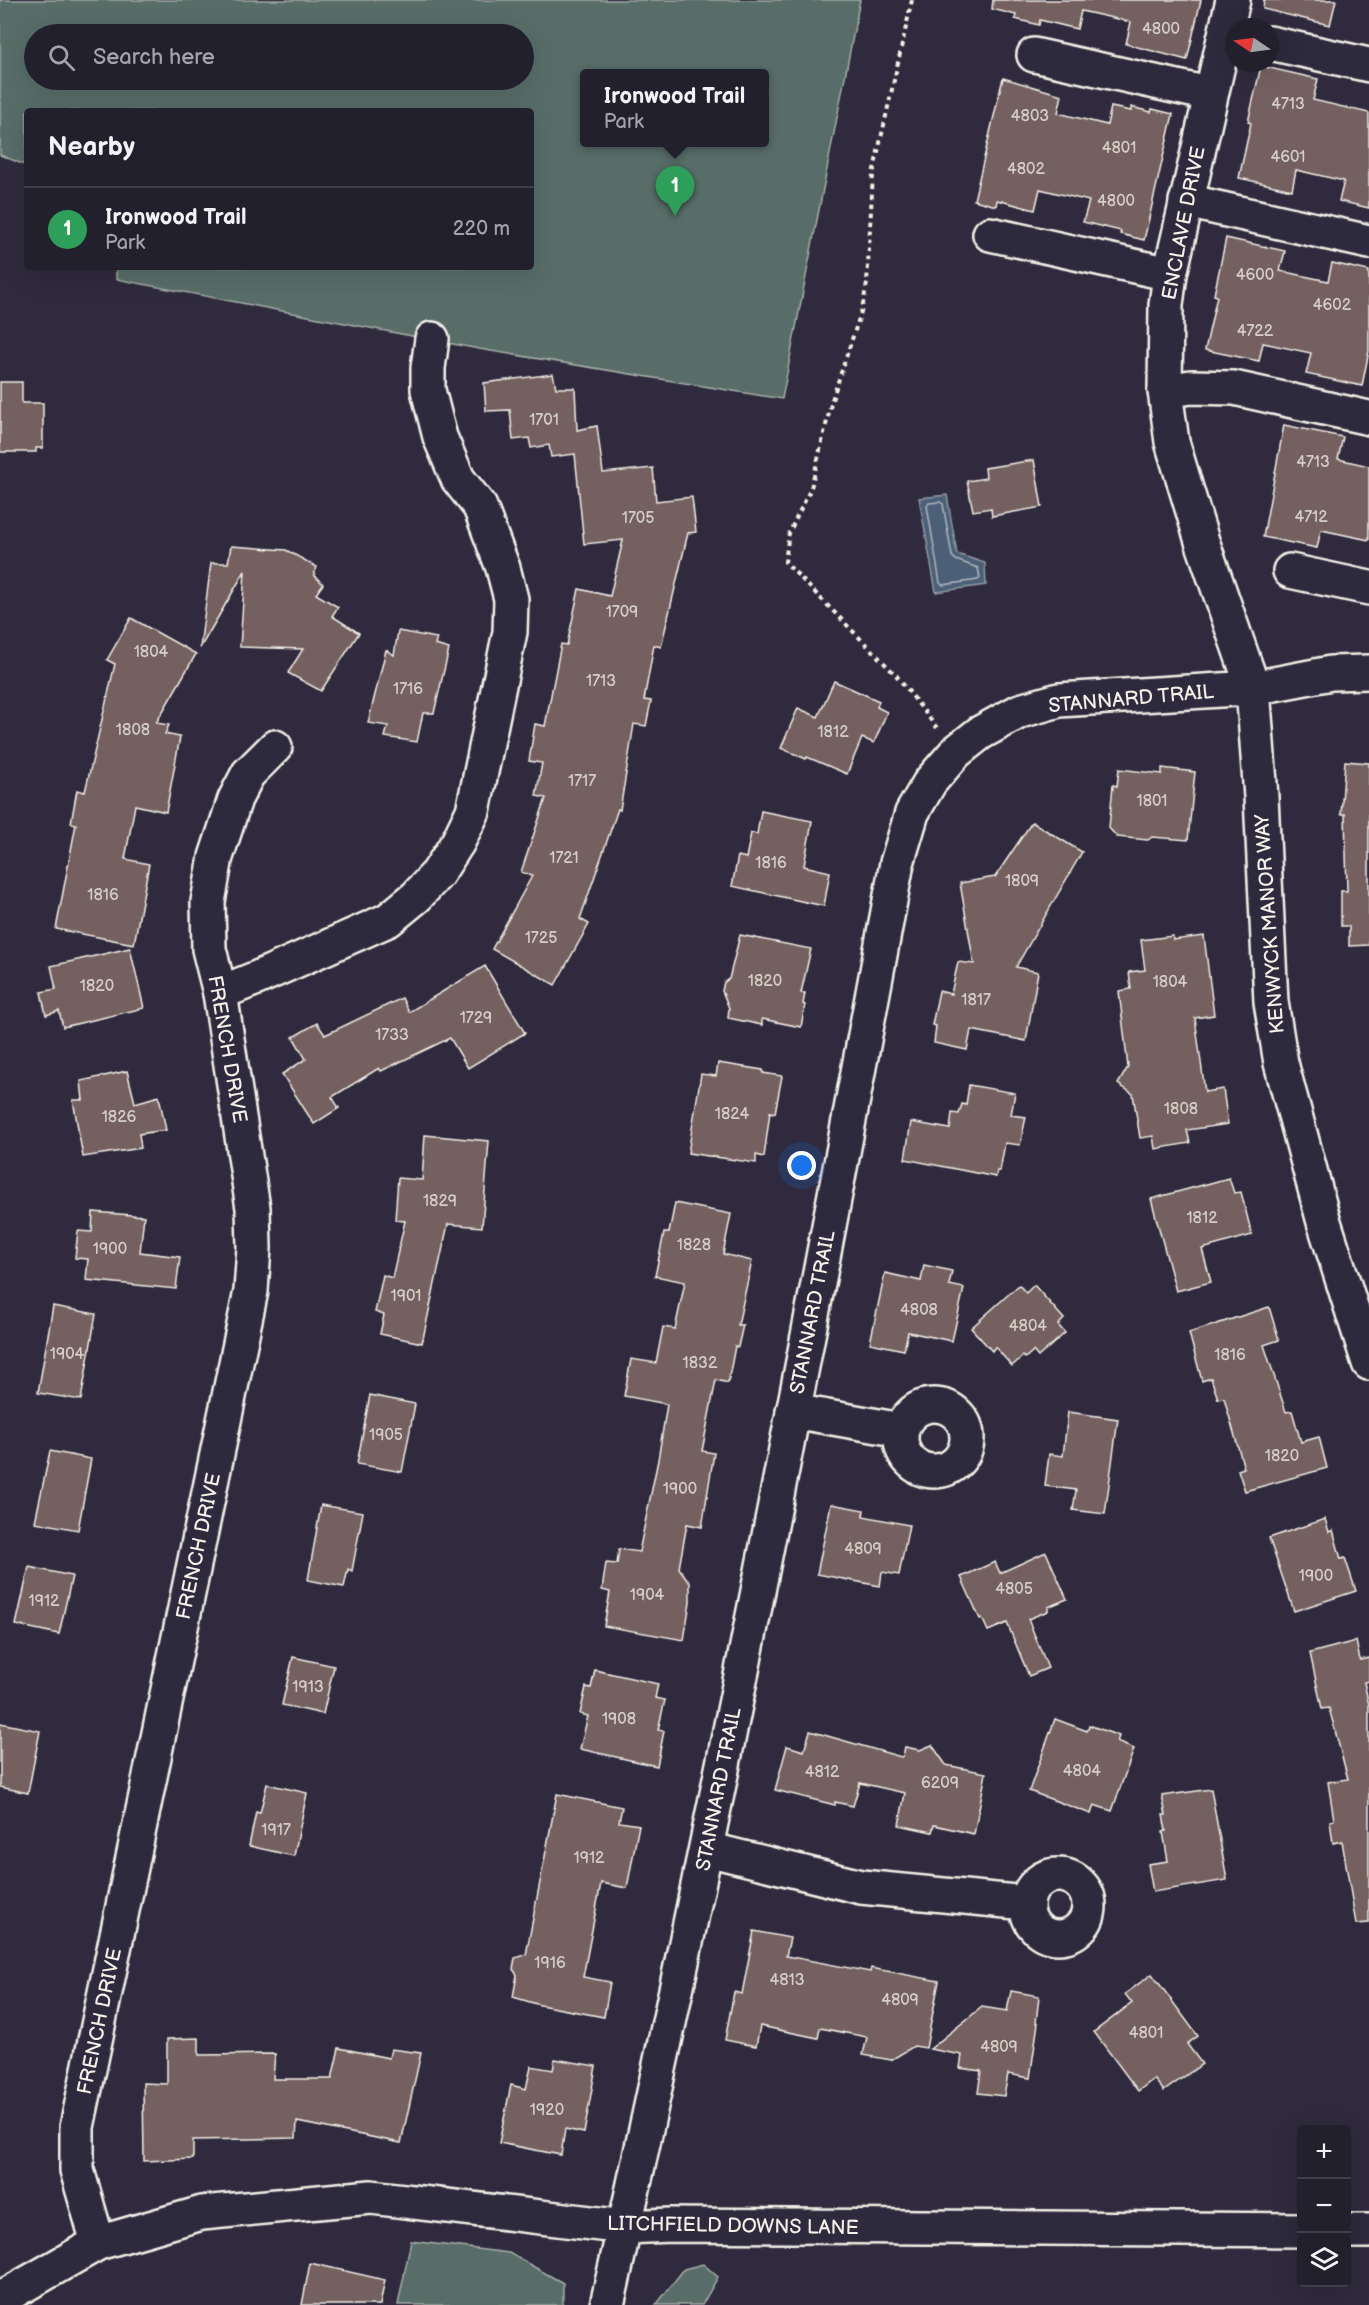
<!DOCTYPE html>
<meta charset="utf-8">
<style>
body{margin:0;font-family:"Balsamiq Sans",sans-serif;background:#2b2836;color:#f1f3f6}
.controls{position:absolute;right:18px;bottom:18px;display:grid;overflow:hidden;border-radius:6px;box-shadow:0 6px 24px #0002}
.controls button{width:54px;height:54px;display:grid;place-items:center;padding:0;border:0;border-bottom:2px solid #403e4a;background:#23202e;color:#f1f3f6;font:30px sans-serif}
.compass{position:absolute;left:1225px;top:18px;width:54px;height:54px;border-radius:50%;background:#23202e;box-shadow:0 6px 24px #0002;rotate:283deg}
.you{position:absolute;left:802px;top:1166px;width:21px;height:21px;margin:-15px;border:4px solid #fff;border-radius:50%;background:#1a73e8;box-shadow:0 0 0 9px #1a73e833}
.badge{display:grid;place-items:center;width:39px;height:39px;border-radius:50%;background:#ff9aa2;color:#fff;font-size:20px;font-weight:700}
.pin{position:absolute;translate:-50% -50px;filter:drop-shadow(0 2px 3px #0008)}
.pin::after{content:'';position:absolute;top:32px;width:21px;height:18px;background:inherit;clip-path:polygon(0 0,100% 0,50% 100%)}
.popup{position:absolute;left:580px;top:69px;width:189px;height:78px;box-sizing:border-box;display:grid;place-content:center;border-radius:6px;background:#23202e;filter:drop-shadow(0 2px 4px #0005);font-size:20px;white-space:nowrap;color:#a3a3aa}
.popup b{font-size:22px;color:#f1f3f6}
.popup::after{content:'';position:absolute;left:50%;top:100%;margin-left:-12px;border:12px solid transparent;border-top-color:#23202e}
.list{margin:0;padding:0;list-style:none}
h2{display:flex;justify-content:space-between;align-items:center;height:78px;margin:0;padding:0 24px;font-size:26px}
h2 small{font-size:20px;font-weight:400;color:#a3a3aa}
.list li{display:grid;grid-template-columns:39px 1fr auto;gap:18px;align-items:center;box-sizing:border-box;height:84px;padding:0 24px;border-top:2px solid #403e4a}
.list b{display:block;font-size:22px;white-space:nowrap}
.list p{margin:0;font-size:20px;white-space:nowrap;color:#a3a3aa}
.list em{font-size:20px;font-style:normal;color:#a3a3aa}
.icon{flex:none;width:33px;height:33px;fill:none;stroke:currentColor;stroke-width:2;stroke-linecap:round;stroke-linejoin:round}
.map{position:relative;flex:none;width:1369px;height:2305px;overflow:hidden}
.search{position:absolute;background:#23202e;box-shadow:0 6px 24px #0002;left:24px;top:24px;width:510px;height:66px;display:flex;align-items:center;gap:15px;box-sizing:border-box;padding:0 21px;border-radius:33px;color:#a3a3aa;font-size:22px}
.panel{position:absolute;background:#23202e;box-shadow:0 6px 24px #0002;left:24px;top:108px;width:510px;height:162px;border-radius:6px}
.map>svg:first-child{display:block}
.green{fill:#596d67;stroke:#a6afa8;stroke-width:1.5;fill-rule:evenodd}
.water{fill:#4c6077;stroke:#8f9aa4;stroke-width:1.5}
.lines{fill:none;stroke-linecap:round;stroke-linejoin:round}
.shore{stroke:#b1b7bb;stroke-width:1.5}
.building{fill:#746060;stroke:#f4f1e8;stroke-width:1.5}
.minor-casing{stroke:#f4f1e8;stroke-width:38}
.path{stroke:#f4f1e8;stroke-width:4;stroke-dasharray:4.5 4.5;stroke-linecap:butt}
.minor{stroke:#2f2a3d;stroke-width:33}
.labels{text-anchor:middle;stroke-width:6;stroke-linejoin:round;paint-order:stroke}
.number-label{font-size:16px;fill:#d4cdc6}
.street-label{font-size:20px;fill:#f4f1e8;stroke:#2f2a3d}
</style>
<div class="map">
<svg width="1369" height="2305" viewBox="0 0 1369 2305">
<rect width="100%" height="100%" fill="#2f2a3d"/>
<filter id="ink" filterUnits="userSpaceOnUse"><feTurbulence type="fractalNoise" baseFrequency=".0167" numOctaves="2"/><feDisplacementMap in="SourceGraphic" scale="12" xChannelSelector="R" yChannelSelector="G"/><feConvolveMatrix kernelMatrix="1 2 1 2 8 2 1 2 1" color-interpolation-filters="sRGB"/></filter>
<g filter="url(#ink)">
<g class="green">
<path d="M0 0H860L782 399 479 349 116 279V267H531V111H27V166L0 155ZM34 34H524V80H34ZM585 74H765V142H585Z"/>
<polygon points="411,2241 509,2253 563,2283 563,2305 398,2305"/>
<polygon points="703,2264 718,2277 702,2305 656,2305 684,2269"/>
</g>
<polygon class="water" points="947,495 957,554 985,563 986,585 936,592 919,498"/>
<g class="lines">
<polygon class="shore" points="940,502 943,504 952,556 956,560 978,568 980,578 978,580 943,585 940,583 927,506 929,503"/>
</g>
<g class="building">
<polygon points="993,0 1201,0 1187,60 1126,44 1131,22 1081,11 1077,29 1040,20 1039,25 1015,19 1016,15 992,9"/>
<polygon points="1264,0 1336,0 1330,25 1263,9"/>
<polygon points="1261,66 1318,79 1313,100 1369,113 1369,208 1339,201 1344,181 1296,170 1292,190 1239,178 1251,123 1248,122"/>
<polygon points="1003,78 1062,95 1058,113 1107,125 1111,107 1131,111 1131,107 1151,112 1152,109 1173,114 1144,240 1120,234 1121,231 1083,222 1089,201 1040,189 1035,210 997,200 996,206 974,200"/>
<polygon points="1226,238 1285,251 1280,271 1328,281 1332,263 1369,271 1369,351 1362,386 1306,374 1311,353 1263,343 1259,361 1205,350 1217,296 1214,295"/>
<polygon points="553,374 556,388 575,388 577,430 597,426 603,473 653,468 656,501 692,497 696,532 688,533 661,647 654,645 644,700 651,701 646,726 634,724 620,810 618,809 580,919 589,924 555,985 492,949 532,876 521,872 546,798 536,796 542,763 529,761 535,724 545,726 561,644 567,645 579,589 610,596 623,540 584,544 575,454 551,457 549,445 531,448 529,438 513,440 510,410 486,411 484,383"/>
<polygon points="0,382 22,382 22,403 43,403 43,448 36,448 36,452 0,452"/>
<polygon points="1284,425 1343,437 1338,459 1369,466 1369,540 1321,530 1317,548 1263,537"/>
<polygon points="1034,460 1042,507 992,516 991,508 973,511 967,481 986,478 985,468"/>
<polygon points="231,546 286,550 317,567 314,575 323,584 316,594 338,607 332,616 359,633 321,691 288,673 303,649 240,647 245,571 200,648 211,563 228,563"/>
<polygon points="131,618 196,654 156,723 169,725 165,734 180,737 166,812 135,805 125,859 149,864 134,944 56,929 76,824 71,823 77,790 85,792 115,664 107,660"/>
<polygon points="398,631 437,638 435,645 449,649 434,713 423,713 417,742 385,737 388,726 368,723 386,650 394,655"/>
<polygon points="834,681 879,701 877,707 887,712 874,743 862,738 847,774 807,757 806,759 781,748 798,708 818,717"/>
<polygon points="1345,761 1369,763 1369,945 1349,946 1349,926 1341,926 1341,891 1347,891 1345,814 1341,814"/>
<polygon points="1162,768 1195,772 1188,840 1152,837 1148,840 1117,837 1109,828 1113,785 1117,786 1119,769 1162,774"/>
<polygon points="761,811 812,821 804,866 830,872 824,906 732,886 738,856 746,858 751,833 757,834"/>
<polygon points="1032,822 1082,852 1016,967 1038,972 1026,1041 971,1030 967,1050 934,1043 936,1026 932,1025 939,991 951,994 958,962 974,964 960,883 995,877"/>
<polygon points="740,935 811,949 801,993 805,993 803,1004 805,1005 801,1027 762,1019 762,1025 728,1018 729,1008 722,991 724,982 729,979"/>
<polygon points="1173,936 1173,940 1204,936 1214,1015 1195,1018 1205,1092 1223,1089 1228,1124 1187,1130 1190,1143 1155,1149 1153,1136 1140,1138 1133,1094 1118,1084 1128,1067 1119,991 1131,989 1129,972 1145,970 1141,940"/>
<polygon points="130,948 144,1008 63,1027 59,1011 46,1015 41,992 56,989 51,966"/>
<polygon points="485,966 525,1033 468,1068 450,1038 381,1071 379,1068 332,1097 339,1108 314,1124 282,1074 306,1059 293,1037 317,1023 325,1035 402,998 409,1012"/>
<polygon points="718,1063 763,1070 763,1073 782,1076 775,1113 770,1112 764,1157 756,1155 756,1163 688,1153 701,1074 716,1076"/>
<polygon points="127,1071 135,1103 159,1096 166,1130 139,1134 141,1148 83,1157 73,1100 83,1100 81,1081"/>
<polygon points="969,1085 1015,1093 1011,1115 1026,1117 1020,1145 1005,1143 1000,1171 997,1171 996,1177 905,1159 911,1122 950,1129 952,1113 959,1114 962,1104 966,1105"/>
<polygon points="425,1135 489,1141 482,1227 448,1224 422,1343 380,1334 384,1315 375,1312 383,1275 392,1278 405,1221 395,1220 398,1178 422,1180"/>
<polygon points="1229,1178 1234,1193 1241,1192 1252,1235 1202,1249 1211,1282 1176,1291 1151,1199"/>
<polygon points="675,1203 731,1214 723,1254 752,1261 738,1325 743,1325 738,1347 735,1346 728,1383 716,1380 702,1451 714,1453 702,1527 687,1524 679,1568 690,1583 690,1602 684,1640 604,1626 610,1592 602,1590 606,1563 617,1564 619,1549 639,1552 658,1460 667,1404 624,1396 631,1359 656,1363 663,1327 675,1329 685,1282 655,1276 664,1233 669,1233"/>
<polygon points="93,1212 144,1216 140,1252 180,1257 176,1289 86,1280 88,1259 75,1258 78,1231 92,1232"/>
<polygon points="924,1265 952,1271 949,1285 964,1288 952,1341 908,1332 904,1350 870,1343 885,1273 921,1281"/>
<polygon points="1019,1285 1026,1293 1034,1285 1064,1319 1058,1325 1065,1333 1038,1357 1033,1351 1025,1358 1023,1356 1012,1366 995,1347 992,1351 971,1328"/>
<polygon points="53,1306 96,1314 81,1400 38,1393"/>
<polygon points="1269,1307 1279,1340 1264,1345 1286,1412 1292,1411 1301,1442 1319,1437 1327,1468 1245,1491 1238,1470 1244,1468 1224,1398 1218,1399 1211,1378 1202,1381 1189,1333"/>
<polygon points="370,1395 415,1404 402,1472 357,1464"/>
<polygon points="1068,1412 1118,1419 1105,1514 1073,1510 1076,1490 1045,1486 1049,1454 1063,1456"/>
<polygon points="50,1451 91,1459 78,1530 35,1522"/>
<polygon points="831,1504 864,1510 863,1516 909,1525 899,1575 882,1572 880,1586 817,1574"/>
<polygon points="321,1505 363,1512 352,1571 348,1569 344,1587 308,1580"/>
<polygon points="1325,1519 1329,1532 1333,1530 1341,1559 1345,1558 1356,1591 1294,1611 1269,1538"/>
<polygon points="1046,1552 1067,1599 1048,1607 1048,1611 1028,1619 1048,1668 1029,1676 1007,1623 988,1631 982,1618 980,1619 961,1577 995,1562 1000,1573"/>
<polygon points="29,1567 72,1576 59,1634 16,1625"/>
<polygon points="1356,1641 1360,1660 1369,1658 1369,1681 1364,1682 1369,1705 1369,1923 1356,1924 1342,1841 1333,1843 1330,1821 1334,1820 1328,1782 1348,1779 1329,1708 1322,1709 1310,1653"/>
<polygon points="293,1657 334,1666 323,1714 282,1705"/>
<polygon points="595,1670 658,1684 655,1698 665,1700 658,1730 664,1731 657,1766 580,1749 588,1716 580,1714 586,1687 591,1688"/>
<polygon points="1055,1719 1087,1731 1089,1725 1119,1736 1117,1742 1134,1749 1112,1811 1094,1805 1091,1814 1029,1791"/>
<polygon points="0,1723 40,1731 28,1793 0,1787"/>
<polygon points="810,1731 901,1757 903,1756 905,1747 920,1750 932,1745 946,1765 986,1773 974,1834 934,1825 932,1832 899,1825 905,1793 860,1783 853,1806 835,1802 835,1805 775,1790 787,1746 804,1751"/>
<polygon points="267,1784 307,1793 294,1856 249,1846 256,1812 260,1813"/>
<polygon points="1211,1789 1227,1880 1153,1892 1148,1864 1168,1861 1163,1832 1166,1831 1163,1815 1166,1815 1162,1796"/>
<polygon points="557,1794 622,1807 619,1822 639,1825 627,1888 601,1883 583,1977 610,1982 604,2017 540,2005 513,1997 517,1975 513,1969 515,1958 526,1955"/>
<polygon points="754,1931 790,1938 786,1956 870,1972 871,1968 939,1981 926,2048 914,2046 891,2060 863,2055 867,2037 820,2028 818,2038 760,2026 756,2046 725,2040 734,1992 742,1994"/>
<polygon points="1152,1974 1198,2036 1187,2044 1202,2064 1164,2091 1154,2079 1138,2091 1094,2032 1132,2003 1125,1994"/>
<polygon points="1011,1991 1039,1996 1036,2023 1038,2023 1030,2078 1008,2074 1004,2096 978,2093 981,2071 960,2068 962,2055 930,2049 982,2007 1007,2011"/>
<polygon points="199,2038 199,2055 275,2054 273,2079 332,2079 339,2048 389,2058 391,2049 421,2053 401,2143 297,2122 296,2138 193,2140 193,2159 144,2161 143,2083 167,2084 167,2039"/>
<polygon points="555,2059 596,2066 584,2133 565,2129 561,2155 499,2143 511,2085 526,2089 531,2066 553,2070"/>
<polygon points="310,2263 385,2280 380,2305 302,2305"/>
</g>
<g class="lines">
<defs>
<g id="minor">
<polyline points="1233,0 1170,274 1166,305 1165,391 1172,442 1202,541 1253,688 1261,797 1271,1002 1281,1063 1324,1222 1369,1363"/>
<polyline points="1270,43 1369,65"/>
<polyline points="1034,55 1209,94"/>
<polyline points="1186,201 1369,242"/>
<polyline points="990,234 1170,274"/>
<polyline points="1165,391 1191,387 1234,388 1369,418"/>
<polyline points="1290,571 1369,588"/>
<polyline points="220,993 257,978 388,920 416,897 438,873 458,842 473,811 510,632 511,599 503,568 480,507 458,479 440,437 428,390 428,368 432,339"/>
<circle cx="934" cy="1438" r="33"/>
<polyline points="793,1411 901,1430"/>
<polyline points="707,1849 861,1887 1027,1903"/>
<circle cx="1058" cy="1906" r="31"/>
<polyline points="1346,2231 1369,2231"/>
<polyline points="98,2243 77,2170 77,2127 251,1291 254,1248 253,1208 220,993 209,949 208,902 216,857 235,799 248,774 275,747"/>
<polyline points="0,2299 98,2243 202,2213 371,2197 625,2227 671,2225 1302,2230"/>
<path d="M607 2305C715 1827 808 1345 897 863L912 813 930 782 956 752 980 733 1020 711 1059 700 1253 688 1331 673 1369 672"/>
</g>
</defs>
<use href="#minor" class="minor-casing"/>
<polyline class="path" points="912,0 873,174 867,283 862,309 832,400 811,488 789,533 785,562 896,675 937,728"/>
<use href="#minor" class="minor"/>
</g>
</g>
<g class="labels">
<g class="number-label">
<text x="1161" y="34">4800</text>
<text x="1288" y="109">4713</text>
<text x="1030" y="121">4803</text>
<text x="1119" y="153">4801</text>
<text x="1288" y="162">4601</text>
<text x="1026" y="174">4802</text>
<text x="1116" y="206">4800</text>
<text x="1255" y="280">4600</text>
<text x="1332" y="310">4602</text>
<text x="1255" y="336">4722</text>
<text x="544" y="425">1701</text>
<text x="1313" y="467">4713</text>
<text x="1311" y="522">4712</text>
<text x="638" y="523">1705</text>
<text x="622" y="617">1709</text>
<text x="151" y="657">1804</text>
<text x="601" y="686">1713</text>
<text x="408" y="694">1716</text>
<text x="133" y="735">1808</text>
<text x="833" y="737">1812</text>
<text x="582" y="786">1717</text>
<text x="1152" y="806">1801</text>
<text x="564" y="863">1721</text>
<text x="771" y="868">1816</text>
<text x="1022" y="886">1809</text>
<text x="103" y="900">1816</text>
<text x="541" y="943">1725</text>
<text x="765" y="986">1820</text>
<text x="1170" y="987">1804</text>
<text x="97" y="991">1820</text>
<text x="976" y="1005">1817</text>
<text x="476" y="1023">1729</text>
<text x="392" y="1040">1733</text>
<text x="1181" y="1114">1808</text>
<text x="732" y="1119">1824</text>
<text x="119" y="1122">1826</text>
<text x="440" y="1206">1829</text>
<text x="1202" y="1223">1812</text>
<text x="694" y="1250">1828</text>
<text x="110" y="1254">1900</text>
<text x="406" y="1301">1901</text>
<text x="919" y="1315">4808</text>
<text x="1028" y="1331">4804</text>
<text x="67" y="1359">1904</text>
<text x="1230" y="1360">1816</text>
<text x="700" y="1368">1832</text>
<text x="386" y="1440">1905</text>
<text x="1282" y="1461">1820</text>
<text x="680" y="1494">1900</text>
<text x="863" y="1554">4809</text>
<text x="1316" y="1581">1900</text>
<text x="1014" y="1594">4805</text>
<text x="647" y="1600">1904</text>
<text x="44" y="1606">1912</text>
<text x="308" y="1692">1913</text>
<text x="619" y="1724">1908</text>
<text x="1082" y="1776">4804</text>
<text x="822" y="1777">4812</text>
<text x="940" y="1788">6209</text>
<text x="276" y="1835">1917</text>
<text x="589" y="1863">1912</text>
<text x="550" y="1968">1916</text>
<text x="787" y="1985">4813</text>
<text x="900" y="2005">4809</text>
<text x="1146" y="2038">4801</text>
<text x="999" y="2052">4809</text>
<text x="547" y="2115">1920</text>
</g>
<g class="street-label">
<text transform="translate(1183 223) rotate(-79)" y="7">ENCLAVE DRIVE</text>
<text transform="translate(1131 698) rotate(-5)" y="7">STANNARD TRAIL</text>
<text transform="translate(1269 924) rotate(-94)" y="7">KENWYCK MANOR WAY</text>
<text transform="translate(228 1049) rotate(80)" y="7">FRENCH DRIVE</text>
<text transform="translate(812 1312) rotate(-79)" y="7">STANNARD TRAIL</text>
<text transform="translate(198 1546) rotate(-78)" y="7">FRENCH DRIVE</text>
<text transform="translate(718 1789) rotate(-79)" y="7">STANNARD TRAIL</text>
<text transform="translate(99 2021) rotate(-78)" y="7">FRENCH DRIVE</text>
<text transform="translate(733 2225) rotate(1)" y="7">LITCHFIELD DOWNS LANE</text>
</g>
</g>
</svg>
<div class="controls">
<button>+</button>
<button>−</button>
<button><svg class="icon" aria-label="layers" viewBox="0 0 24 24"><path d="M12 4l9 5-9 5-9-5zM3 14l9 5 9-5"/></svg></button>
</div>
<svg class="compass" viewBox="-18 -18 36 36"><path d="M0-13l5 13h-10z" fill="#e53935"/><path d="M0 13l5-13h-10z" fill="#a3a3aa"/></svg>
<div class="you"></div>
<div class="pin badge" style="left:675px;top:216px;background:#2e9e5b">1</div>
<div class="popup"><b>Ironwood Trail</b>Park</div>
<div class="search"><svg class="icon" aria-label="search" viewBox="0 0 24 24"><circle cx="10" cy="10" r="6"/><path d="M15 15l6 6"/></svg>Search here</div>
<section class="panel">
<h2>Nearby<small></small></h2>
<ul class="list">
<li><span class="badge" style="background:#2e9e5b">1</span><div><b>Ironwood Trail</b><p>Park</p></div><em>220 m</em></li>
</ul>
</section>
</div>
